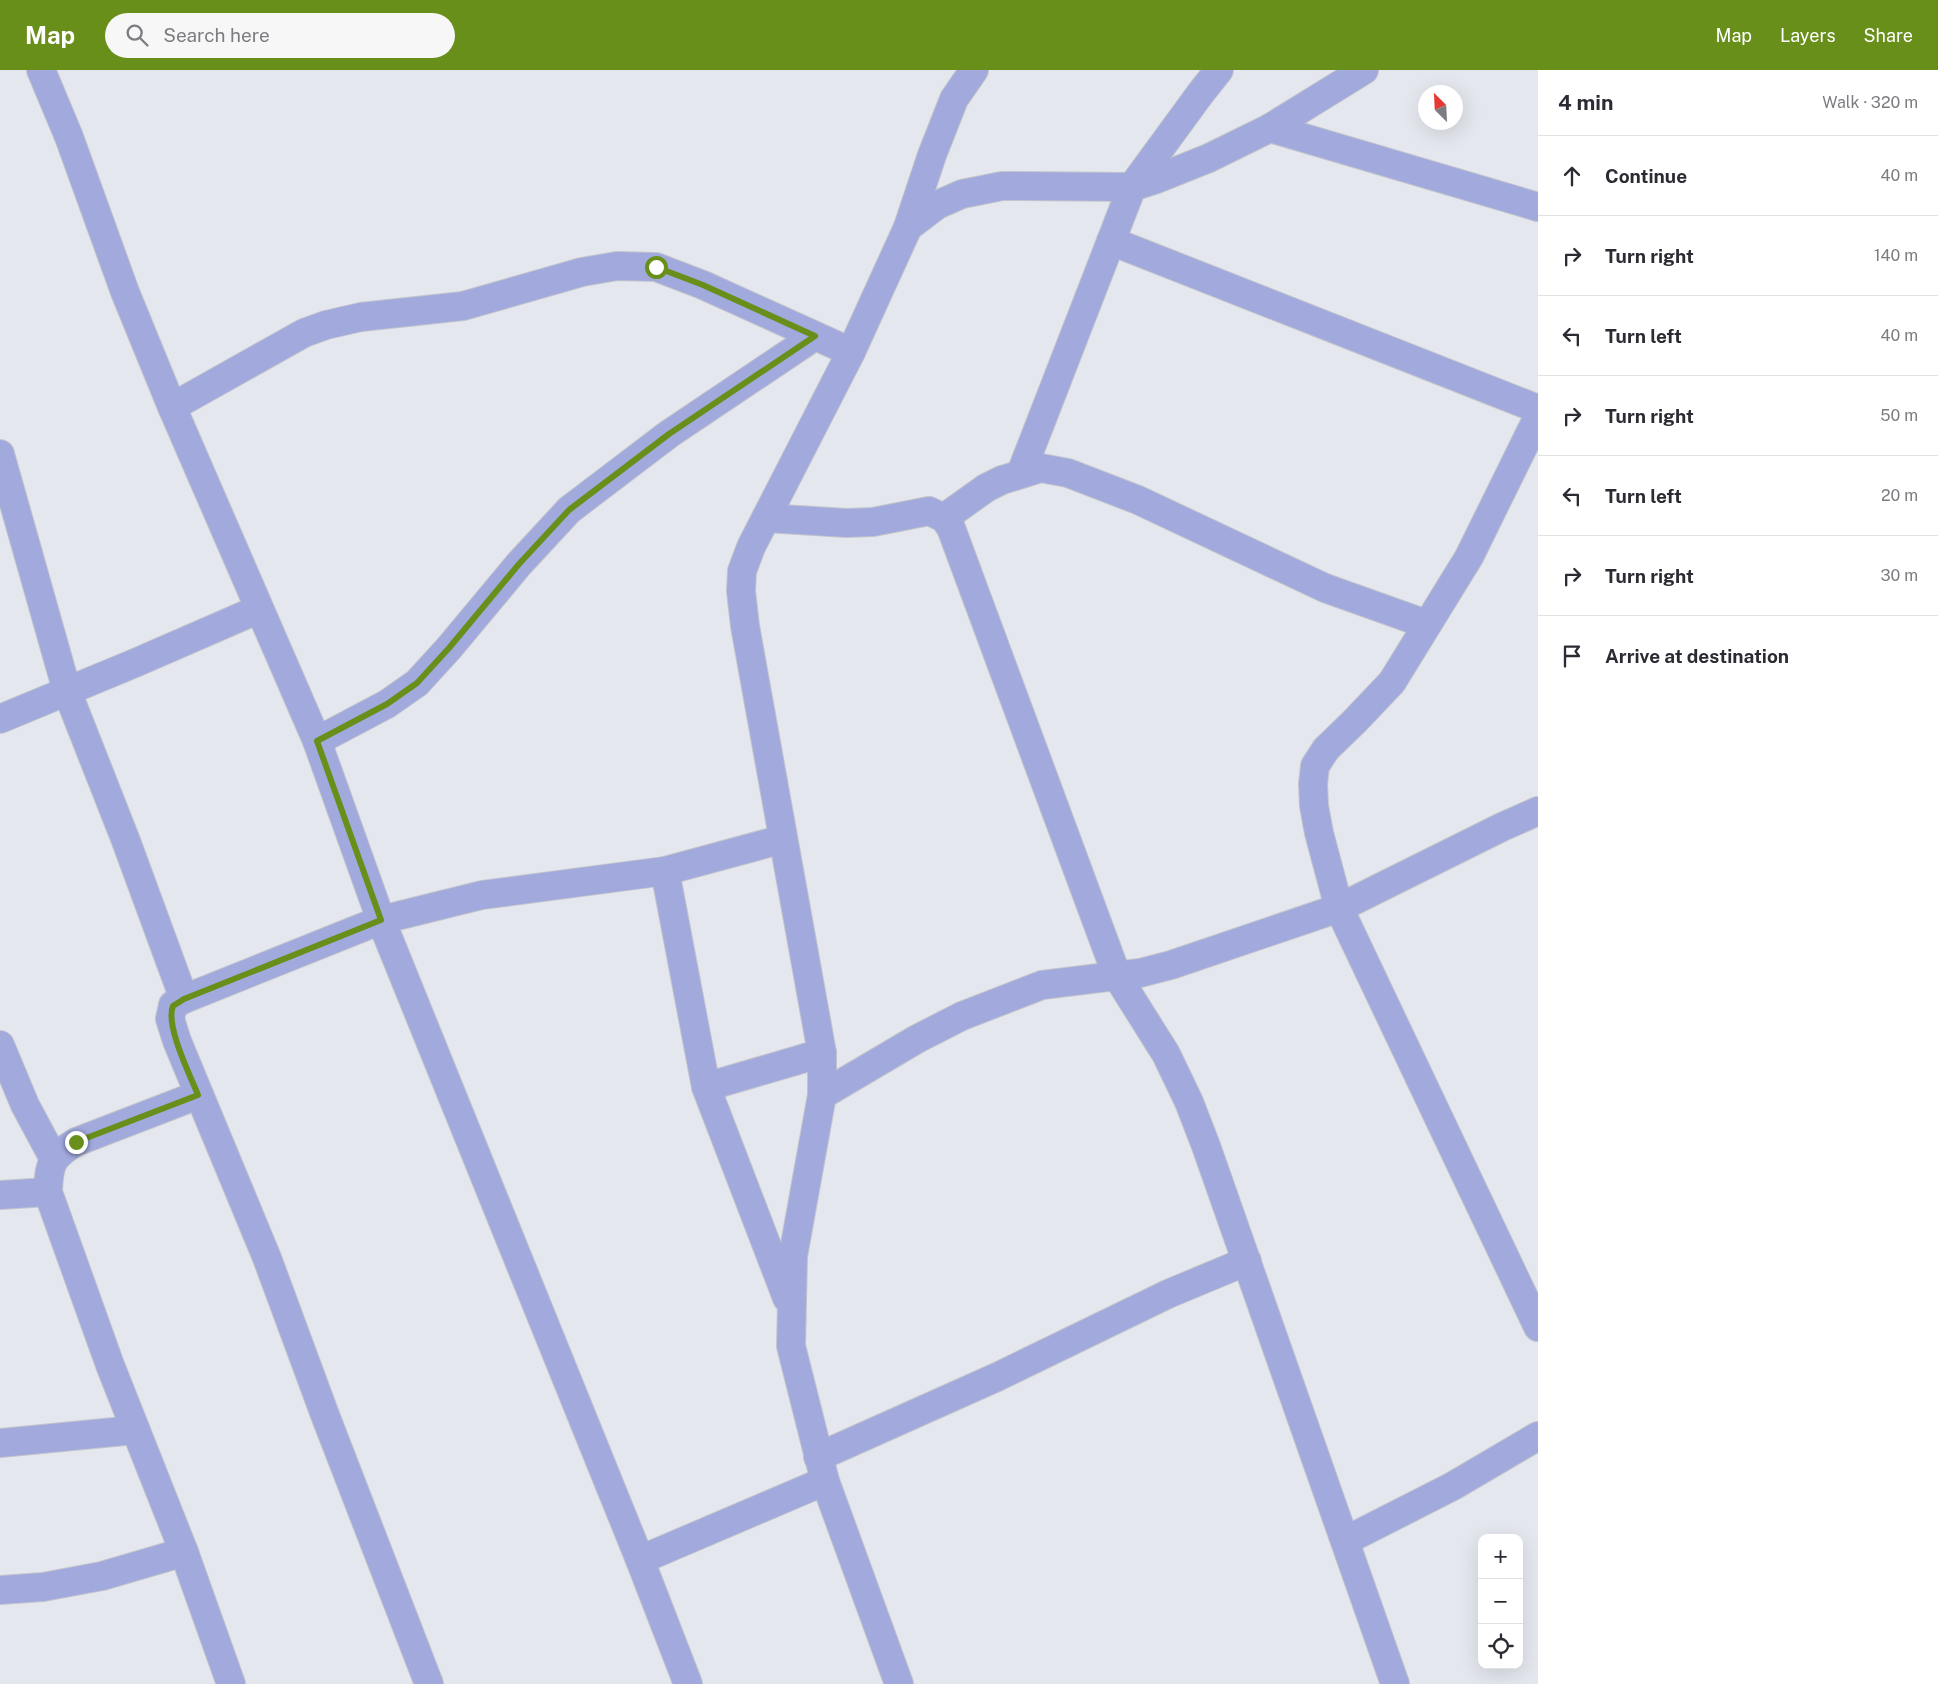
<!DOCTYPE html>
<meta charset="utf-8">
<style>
body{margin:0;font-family:"Public Sans",sans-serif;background:#f7f7f7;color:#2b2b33}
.controls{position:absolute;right:15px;bottom:15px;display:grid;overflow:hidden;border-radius:10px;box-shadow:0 5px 20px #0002}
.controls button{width:45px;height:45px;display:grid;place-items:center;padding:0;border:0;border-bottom:1px solid #e1e1e2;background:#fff;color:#2b2b33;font:25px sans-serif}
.compass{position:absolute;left:1418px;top:15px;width:45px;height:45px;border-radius:50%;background:#fff;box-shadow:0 5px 20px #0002;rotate:336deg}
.stop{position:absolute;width:15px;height:15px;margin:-11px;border:4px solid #698f1b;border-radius:50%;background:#fff}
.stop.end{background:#698f1b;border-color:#fff;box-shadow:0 1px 5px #0008}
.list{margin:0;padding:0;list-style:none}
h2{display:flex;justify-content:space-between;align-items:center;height:65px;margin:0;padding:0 20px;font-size:21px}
h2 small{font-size:16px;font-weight:400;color:#7c7c81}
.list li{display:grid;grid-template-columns:32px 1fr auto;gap:15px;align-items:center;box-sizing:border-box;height:80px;padding:0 20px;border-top:1px solid #e1e1e2}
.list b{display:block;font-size:19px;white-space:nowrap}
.list em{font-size:16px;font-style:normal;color:#7c7c81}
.icon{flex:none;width:28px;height:28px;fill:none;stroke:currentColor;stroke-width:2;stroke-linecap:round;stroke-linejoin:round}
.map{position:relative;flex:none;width:1538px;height:1614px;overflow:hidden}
header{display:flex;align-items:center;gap:30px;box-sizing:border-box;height:70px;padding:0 25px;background:#698f1b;color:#fff}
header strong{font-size:24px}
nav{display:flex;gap:28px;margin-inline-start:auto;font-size:18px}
.search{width:350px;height:45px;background:#f7f7f7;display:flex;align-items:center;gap:12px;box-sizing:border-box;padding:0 18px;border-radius:28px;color:#7c7c81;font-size:19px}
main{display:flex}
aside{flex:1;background:#fff}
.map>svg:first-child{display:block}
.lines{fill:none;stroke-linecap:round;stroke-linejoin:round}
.minor-casing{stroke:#c3c5cc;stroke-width:30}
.minor{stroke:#a1a9dd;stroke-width:28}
.route{stroke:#698f1b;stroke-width:6}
</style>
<header>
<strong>Map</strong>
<div class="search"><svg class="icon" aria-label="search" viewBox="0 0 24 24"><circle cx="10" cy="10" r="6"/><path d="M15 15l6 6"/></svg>Search here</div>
<nav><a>Map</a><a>Layers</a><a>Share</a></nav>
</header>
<main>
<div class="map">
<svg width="1538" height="1614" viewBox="0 0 1538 1614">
<rect width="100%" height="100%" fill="#e5e7ef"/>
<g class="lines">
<defs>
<g id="minor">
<polyline points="41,0 69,67 125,222 172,337 317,671 381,850 640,1490 688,1614"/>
<polyline points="1270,58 1538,137"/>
<polyline points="908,157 932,85 954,29 974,0"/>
<polyline points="1111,171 1538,339"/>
<polyline points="172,337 304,263 326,255 361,247 463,236 582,202 617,196 656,197 703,215 851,282"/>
<polyline points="1538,347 1469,487 1392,612 1354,652 1326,679 1315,696 1313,714 1314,736 1319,763 1339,838 1538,1257"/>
<polyline points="0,384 67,621 126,771 184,929"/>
<polyline points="1021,403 1132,117 1200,24 1219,0"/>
<polyline points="766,448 846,453 873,452 929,441 944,448 951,458 1117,906 1166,984 1189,1032 1206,1076 1395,1614"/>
<polyline points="944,448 986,418 1002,410 1041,398 1068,403 1138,430 1325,518 1426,554"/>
<polyline points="0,649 135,593 259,539"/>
<polyline points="317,671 387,634 417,613 449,578 519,494 569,440 669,364 815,266"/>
<polyline points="665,801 706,1017 822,983"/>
<polyline points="0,975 25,1035 54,1089"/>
<polyline points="706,1017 787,1228"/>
<path d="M198 1025 76 1072C51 1087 49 1094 48 1122L110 1295 184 1482 231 1614"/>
<polyline points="822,1025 917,969 962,946 1042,915 1140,903 1171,895 1339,838 1502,757 1538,741"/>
<polyline points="0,1125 48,1122"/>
<polyline points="0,1373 135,1360"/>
<polyline points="818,1387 997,1307 1168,1224 1247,1191"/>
<polyline points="1345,1471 1453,1416 1538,1366"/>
<polyline points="640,1490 825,1411"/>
<polyline points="0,1520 43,1517 102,1506 184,1482"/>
<polyline points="429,1614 325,1345 267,1188 177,971 170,949 173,935 184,929 381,850 482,825 665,801 783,769"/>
<polyline points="899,1614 825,1411 791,1276 793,1186 822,1025 822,983 745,556 741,521 742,501 751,477 851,282 908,157 937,135 962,124 1002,116 1132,117 1154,110 1209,88 1270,58 1364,0"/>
</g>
</defs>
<use href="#minor" class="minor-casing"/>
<use href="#minor" class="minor"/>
</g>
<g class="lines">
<path class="route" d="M76 1072 198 1025C190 1005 165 955 173 936L184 929 381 850 317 671 387 634 417 613 449 578 519 494 569 440 669 364 815 266 703 215 656 197"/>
</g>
</svg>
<div class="controls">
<button>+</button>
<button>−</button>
<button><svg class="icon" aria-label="locate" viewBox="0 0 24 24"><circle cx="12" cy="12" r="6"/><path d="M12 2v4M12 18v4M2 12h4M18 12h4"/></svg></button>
</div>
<svg class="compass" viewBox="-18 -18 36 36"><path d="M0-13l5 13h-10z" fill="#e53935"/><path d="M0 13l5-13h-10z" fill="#7c7c81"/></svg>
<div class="stop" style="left:656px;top:197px"></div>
<div class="stop end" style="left:76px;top:1072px"></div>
</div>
<aside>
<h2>4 min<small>Walk · 320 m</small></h2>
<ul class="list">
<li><svg class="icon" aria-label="ahead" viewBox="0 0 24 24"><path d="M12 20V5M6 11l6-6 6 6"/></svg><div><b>Continue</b></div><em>40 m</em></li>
<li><svg class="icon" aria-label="right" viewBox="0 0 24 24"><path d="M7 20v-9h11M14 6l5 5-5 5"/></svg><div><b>Turn right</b></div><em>140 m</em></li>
<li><svg class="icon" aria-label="left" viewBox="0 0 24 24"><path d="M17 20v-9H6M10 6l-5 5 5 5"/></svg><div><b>Turn left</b></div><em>40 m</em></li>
<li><svg class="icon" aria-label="right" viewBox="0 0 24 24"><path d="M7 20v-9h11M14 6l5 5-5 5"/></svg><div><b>Turn right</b></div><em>50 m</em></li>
<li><svg class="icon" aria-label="left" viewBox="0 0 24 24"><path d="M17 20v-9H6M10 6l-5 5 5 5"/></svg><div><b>Turn left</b></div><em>20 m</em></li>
<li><svg class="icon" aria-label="right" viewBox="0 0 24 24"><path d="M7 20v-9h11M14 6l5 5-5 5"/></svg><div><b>Turn right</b></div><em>30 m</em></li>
<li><svg class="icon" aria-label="arrive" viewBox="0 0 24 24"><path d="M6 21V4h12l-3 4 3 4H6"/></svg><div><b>Arrive at destination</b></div></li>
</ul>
</aside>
</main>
